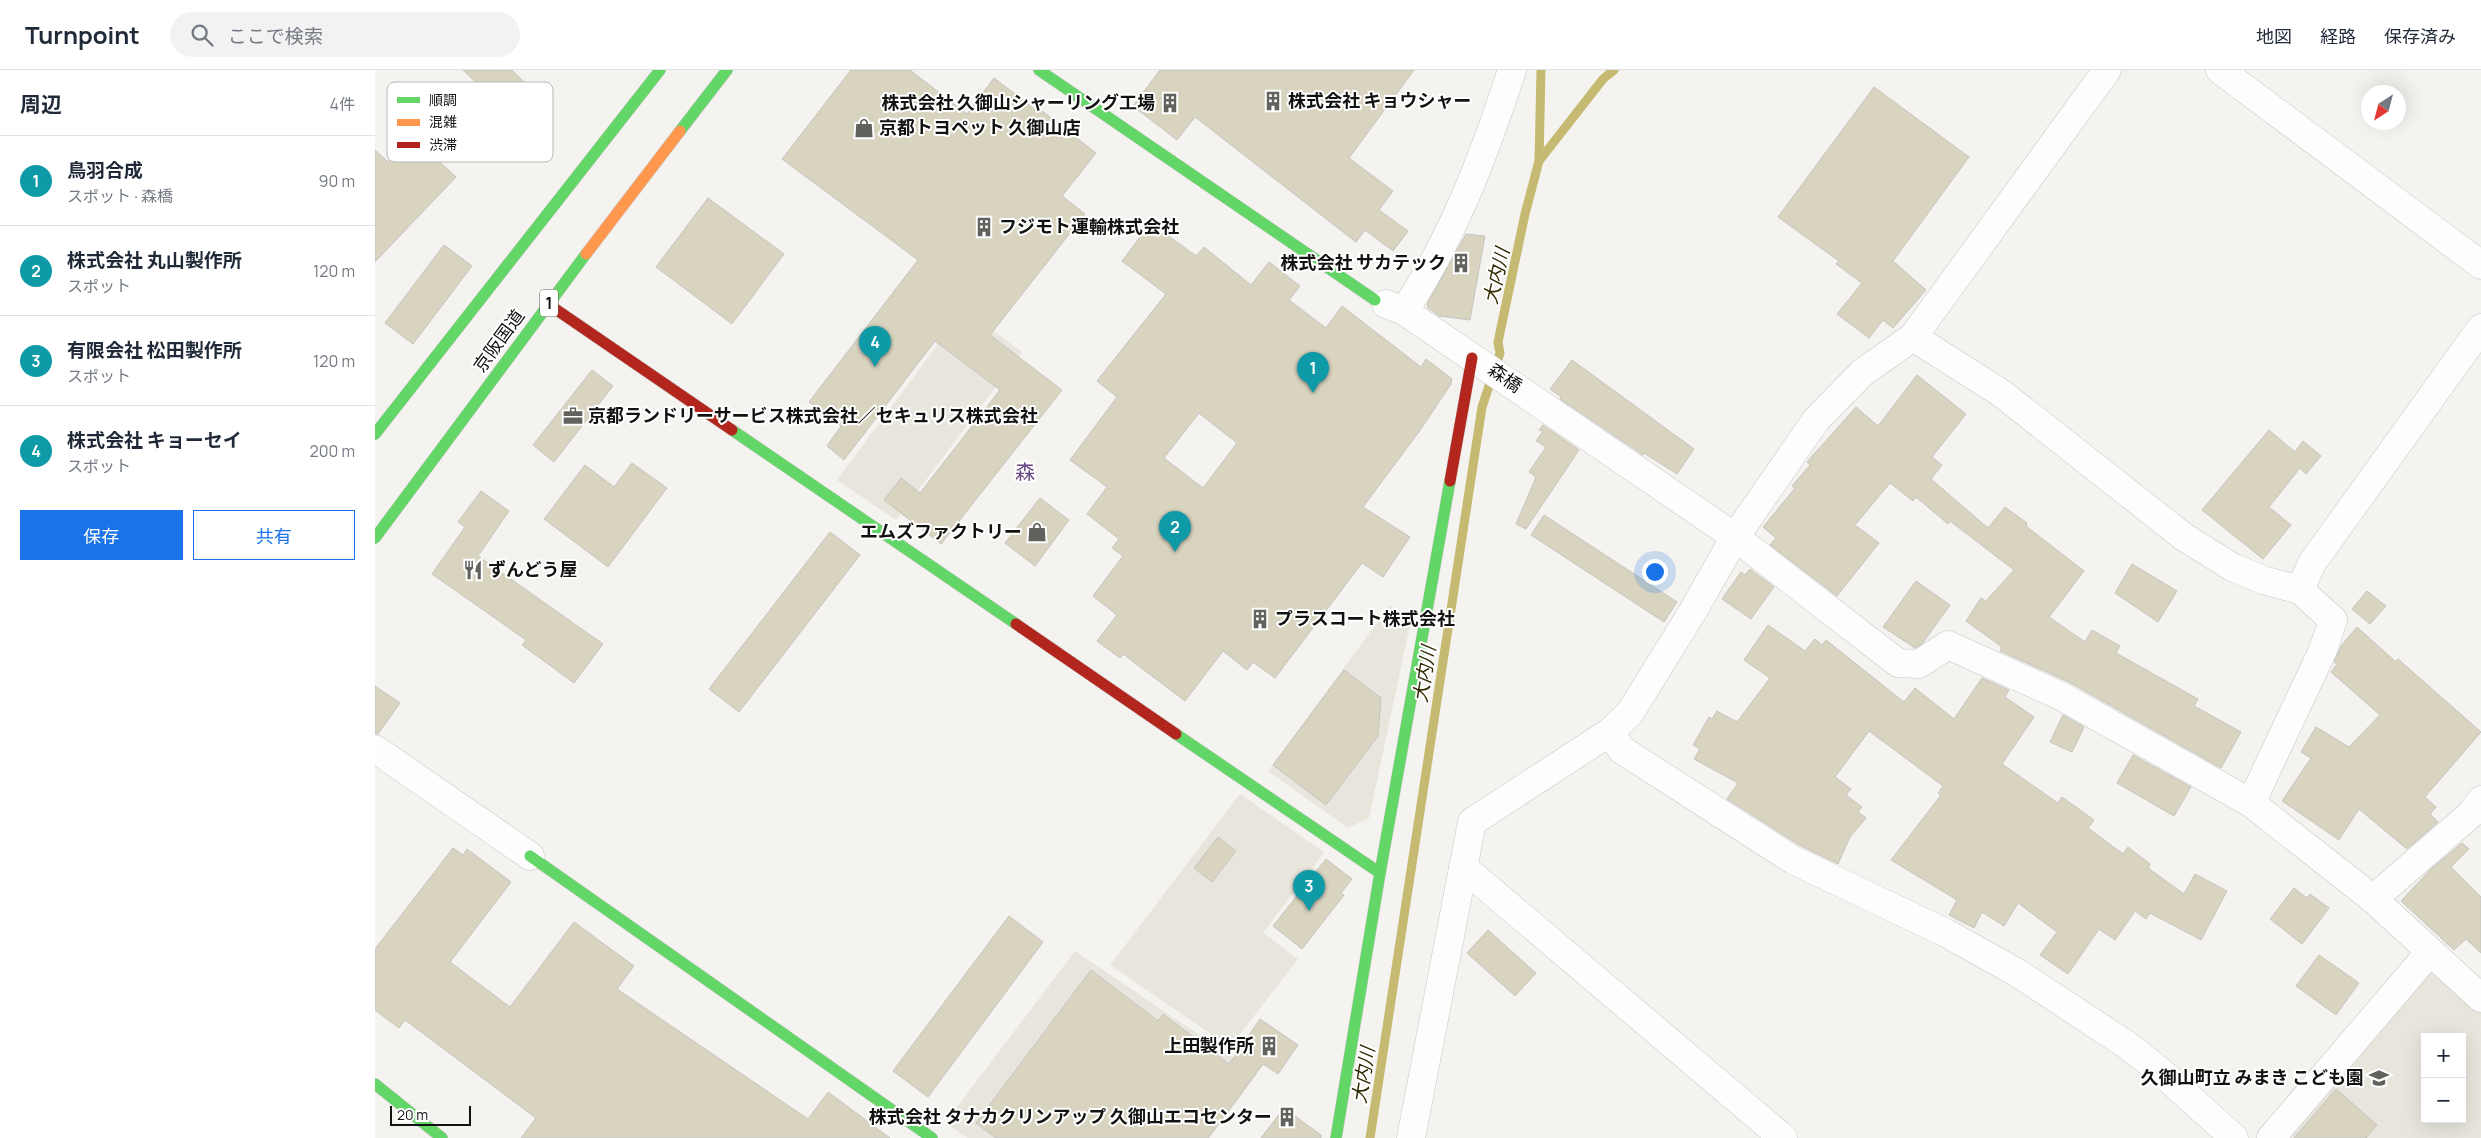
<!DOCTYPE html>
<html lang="ja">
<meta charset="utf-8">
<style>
body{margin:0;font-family:Manrope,"Noto Sans JP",sans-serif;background:#f2f2f3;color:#1f2937}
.controls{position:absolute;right:15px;bottom:15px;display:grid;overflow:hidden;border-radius:0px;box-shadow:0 5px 20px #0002}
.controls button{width:45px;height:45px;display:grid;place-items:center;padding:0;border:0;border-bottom:1px solid #e0e1e3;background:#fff;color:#1f2937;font:25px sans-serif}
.compass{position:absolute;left:1986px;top:15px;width:45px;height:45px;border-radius:50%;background:#fff;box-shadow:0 5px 20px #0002;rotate:216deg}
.scale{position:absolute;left:15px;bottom:12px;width:81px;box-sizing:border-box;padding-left:5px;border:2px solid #121210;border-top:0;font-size:14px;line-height:18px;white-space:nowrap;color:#121210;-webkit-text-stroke:4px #fff;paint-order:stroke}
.you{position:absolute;left:1279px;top:501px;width:18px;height:18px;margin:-12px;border:4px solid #fff;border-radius:50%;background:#1a73e8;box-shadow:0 0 0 8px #1a73e833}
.badge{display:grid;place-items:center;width:32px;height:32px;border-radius:50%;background:#1a73e8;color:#fff;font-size:16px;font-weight:700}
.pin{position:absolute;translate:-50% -41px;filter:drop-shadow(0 1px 2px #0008)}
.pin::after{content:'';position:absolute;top:26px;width:18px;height:15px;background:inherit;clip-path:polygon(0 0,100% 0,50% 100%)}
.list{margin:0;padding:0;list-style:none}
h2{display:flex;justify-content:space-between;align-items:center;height:65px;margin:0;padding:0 20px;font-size:21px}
h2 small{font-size:16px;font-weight:400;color:#747a83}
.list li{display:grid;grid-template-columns:32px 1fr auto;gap:15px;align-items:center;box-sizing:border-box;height:90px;padding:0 20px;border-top:1px solid #e0e1e3}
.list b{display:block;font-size:19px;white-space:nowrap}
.list p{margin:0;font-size:16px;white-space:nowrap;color:#747a83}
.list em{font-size:16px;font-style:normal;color:#747a83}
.actions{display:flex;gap:10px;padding:15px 20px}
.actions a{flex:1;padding:11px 0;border:1px solid #1a73e8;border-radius:0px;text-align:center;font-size:18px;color:#1a73e8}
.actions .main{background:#1a73e8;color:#fff}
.icon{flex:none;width:28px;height:28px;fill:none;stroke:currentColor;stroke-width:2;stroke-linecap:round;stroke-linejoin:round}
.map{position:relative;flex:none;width:2106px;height:1068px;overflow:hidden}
header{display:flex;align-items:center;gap:30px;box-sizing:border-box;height:70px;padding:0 25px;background:#fff;border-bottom:1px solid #e0e1e3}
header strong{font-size:24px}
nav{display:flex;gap:28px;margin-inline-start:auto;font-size:18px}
.search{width:350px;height:45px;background:#f2f2f3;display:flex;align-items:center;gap:12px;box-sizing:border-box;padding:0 18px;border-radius:28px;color:#747a83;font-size:19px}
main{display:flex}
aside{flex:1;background:#fff}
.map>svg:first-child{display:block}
.built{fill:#e7e5dc;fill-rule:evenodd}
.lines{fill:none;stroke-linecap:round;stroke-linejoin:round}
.stream{stroke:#c6ba72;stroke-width:9}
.building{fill:#d8d4bf;stroke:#c5c4c1;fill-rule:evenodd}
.street-casing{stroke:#c7c6c4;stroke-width:29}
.fast-casing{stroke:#c7c6c4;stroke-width:12}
.slow-casing{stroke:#c7c6c4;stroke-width:12}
.jam-casing{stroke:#c7c6c4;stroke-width:12}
.street{stroke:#fdfdfd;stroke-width:28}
.fast{stroke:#63d668;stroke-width:11}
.slow{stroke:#ff974d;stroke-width:11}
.jam{stroke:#b3261e;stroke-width:11}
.labels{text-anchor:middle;stroke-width:4;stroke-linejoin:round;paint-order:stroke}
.shield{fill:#fff;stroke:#595958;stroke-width:1}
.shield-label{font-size:16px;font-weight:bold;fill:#121210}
.poi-label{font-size:18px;font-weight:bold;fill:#121210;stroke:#fff;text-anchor:start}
.street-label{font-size:18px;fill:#121210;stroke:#fff}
.water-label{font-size:19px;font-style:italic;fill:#322a00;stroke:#fff}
.quarter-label{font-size:20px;fill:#664681;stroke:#fff}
.key{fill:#fff;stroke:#b8b8b7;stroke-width:1}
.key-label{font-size:14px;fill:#121210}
</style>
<header>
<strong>Turnpoint</strong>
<div class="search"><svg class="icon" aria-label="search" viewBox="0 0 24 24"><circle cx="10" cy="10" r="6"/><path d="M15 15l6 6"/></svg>ここで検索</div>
<nav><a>地図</a><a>経路</a><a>保存済み</a></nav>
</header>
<main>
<aside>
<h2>周辺<small>4件</small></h2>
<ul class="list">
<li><span class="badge" style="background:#0f9aa8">1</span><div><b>鳥羽合成</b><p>スポット · 森橋</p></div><em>90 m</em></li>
<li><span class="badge" style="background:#0f9aa8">2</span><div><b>株式会社 丸山製作所</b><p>スポット</p></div><em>120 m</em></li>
<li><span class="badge" style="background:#0f9aa8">3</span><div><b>有限会社 松田製作所</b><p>スポット</p></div><em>120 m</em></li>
<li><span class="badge" style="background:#0f9aa8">4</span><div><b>株式会社 キョーセイ</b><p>スポット</p></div><em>200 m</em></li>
</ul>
<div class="actions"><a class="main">保存</a><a>共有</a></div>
</aside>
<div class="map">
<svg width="2106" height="1068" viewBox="0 0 2106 1068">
<rect width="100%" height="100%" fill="#f4f3ef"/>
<g class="built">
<polygon points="589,239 647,282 521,450 462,410"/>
<polygon points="1015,535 1036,550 994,748 973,758 893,701"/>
<polygon points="865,724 949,782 888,863 923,889 855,977 735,895"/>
<polygon points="700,881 882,1004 835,1068 593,1068 570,1053"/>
<path d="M2054 893 2106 939V1068H1908ZM2050 967H2087V1049H2050Z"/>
</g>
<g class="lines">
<g class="stream">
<polyline points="1164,91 1228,9 1239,0"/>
<polyline points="995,1068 1107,337 1125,283 1123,272 1150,144 1164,91 1166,0"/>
</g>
</g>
<g class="building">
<polygon points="88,0 137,0 149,12 125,36"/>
<polygon points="476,0 535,0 592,44 619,8 661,40 662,37 721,83 687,126 710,144 615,265 687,320 566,474 509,430 526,408 545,423 625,320 560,271 469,390 452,376 466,356 434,332 543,190 407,89"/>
<polygon points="785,0 1039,0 974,88 1018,121 1004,140 1033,161 1018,181 990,160 981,172 820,47 802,70 758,36"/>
<polygon points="1499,17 1594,87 1518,191 1551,220 1518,258 1508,250 1494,268 1462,244 1487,213 1461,194 1464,191 1403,147"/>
<polygon points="37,66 81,107 0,192 0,80 13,92"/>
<polygon points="333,128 409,184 357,254 281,197"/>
<path d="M776 153 821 186 829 177 876 215 894 192 925 216 914 230 951 258 967 236 1046 297 1051 289 1077 309 1076 314 1046 359 988 437 1035 467 1008 507 987 493 900 608 878 592 872 600 848 581 810 631 748 584 745 588 722 571 742 545 718 526 748 486 737 478 744 469 712 444 732 417 695 390 742 327 722 311 791 224 747 191ZM824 343 862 373 828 418 789 388Z"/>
<polygon points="1091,164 1110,166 1095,250 1064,246 1053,238 1052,234"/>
<polygon points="69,175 97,196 38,274 10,253"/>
<polygon points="1197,290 1319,379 1302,404 1269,383 1268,385 1185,329 1186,327 1175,319"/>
<polygon points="217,300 238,316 179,392 158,375"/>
<polygon points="1542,305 1591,344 1557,387 1567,395 1556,409 1613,458 1630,437 1652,453 1651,456 1709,501 1674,547 1710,572 1717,560 1745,576 1741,583 1823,629 1819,636 1866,662 1846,698 1694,612 1625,581 1627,577 1591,551 1606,528 1611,531 1639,500 1575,451 1573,454 1541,427 1538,431 1515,413 1480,455 1504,473 1462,526 1395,475 1401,468 1388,457 1420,418 1417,416 1435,395 1432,392 1481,337 1503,356"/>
<polygon points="1168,355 1204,380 1151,459 1141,454 1161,407 1154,402 1171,377 1161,371 1168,361 1164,360"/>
<polygon points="1894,360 1920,382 1928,371 1946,386 1931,404 1925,398 1894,437 1916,455 1888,489 1827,440"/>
<polygon points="257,393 292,418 233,497 169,449 210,395 239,417"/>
<polygon points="106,421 134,441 103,486 228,574 199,613 147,575 151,570 57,504 90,457 83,452"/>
<polygon points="665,428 694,450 660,496 630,473"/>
<polygon points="1169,445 1302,532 1289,552 1156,465"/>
<polygon points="455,462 485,485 364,642 334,619"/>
<polygon points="1757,494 1802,521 1783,552 1740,523"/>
<polygon points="1375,499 1399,517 1376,549 1347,529 1366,502 1370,505"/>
<polygon points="1541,511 1575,535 1547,574 1540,578 1508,557"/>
<polygon points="1992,521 2011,536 1995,554 1977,539"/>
<polygon points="1393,555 1430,581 1440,569 1447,575 1451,570 1529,632 1540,618 1579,649 1607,608 1634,620 1630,627 1659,647 1627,694 1683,733 1687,727 1719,750 1713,758 1748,784 1753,777 1775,794 1773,798 1809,824 1820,804 1852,821 1826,870 1775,843 1771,849 1760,841 1740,870 1724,859 1693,904 1665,885 1682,862 1643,833 1629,856 1607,842 1599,858 1574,845 1582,830 1516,790 1566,725 1563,723 1568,716 1494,661 1460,707 1476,719 1471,725 1487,737 1483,742 1491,748 1475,767 1463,794 1426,776 1352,729 1363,713 1319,689 1325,679 1318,675 1334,647 1337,649 1342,641 1362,652 1395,608 1369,590"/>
<polygon points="1982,557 2021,592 2023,589 2106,662 2050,727 2061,737 2055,744 2063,752 2032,779 1984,739 1964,770 1907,731 1936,688 1926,682 1941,657 1974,677 2005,645 1956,602 1962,594 1959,592 1966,576"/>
<polygon points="969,600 1006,628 1003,666 951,735 898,695"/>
<polygon points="0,616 25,633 3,664 0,664"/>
<polygon points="1688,645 1709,657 1697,682 1675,672"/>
<polygon points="1758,685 1816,717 1799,746 1742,713"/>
<polygon points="843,767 861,781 837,812 819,798"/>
<polygon points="2087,773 2094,779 2076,797 2106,827 2106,883 2091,869 2079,880 2026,831 2056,799"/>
<polygon points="78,778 88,785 92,779 136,812 75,892 135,937 199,852 259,896 242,919 433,1049 453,1022 515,1068 146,1068 161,1048 30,950 24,958 0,940 0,879"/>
<polygon points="951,789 977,809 966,823 969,825 927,879 898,856"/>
<polygon points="1919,818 1932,828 1935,824 1954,838 1927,874 1895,849"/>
<polygon points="634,846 668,872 553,1027 518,1001"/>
<polygon points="1113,860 1161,903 1140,926 1092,883"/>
<polygon points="1944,885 1984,913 1961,945 1921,916"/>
<polygon points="716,900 783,951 788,944 854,994 885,949 923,975 903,1004 888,994 833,1068 621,1068 601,1053"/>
<polygon points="1961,1019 2002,1055 1991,1068 1919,1068"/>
<polygon points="909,1038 946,1065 946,1068 886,1068"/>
</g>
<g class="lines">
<defs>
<g id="street">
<polyline points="1845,0 2106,195"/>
<path d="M1011 234 1029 241C1078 168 1110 83 1137 0"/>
<polyline points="1029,241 1360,467 1523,593 1544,594 1573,575 1686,626 1876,733 1998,829 2106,928"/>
<polyline points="1538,267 1732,0"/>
<polyline points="1925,520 1937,493 2106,258"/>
<polyline points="1235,662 1247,680 1418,790 1571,863 1641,902 1752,975 1786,1002 1859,1068"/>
<polyline points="0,679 155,786"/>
<polyline points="1088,797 1408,1068"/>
<polyline points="1998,829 2096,744 2106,730"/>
<polyline points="1036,1068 1097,752 1235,662 1255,643 1318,541 1360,467 1441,350 1488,302 1538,267 1626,323 1809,467 1857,497 1888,510 1925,520 1958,550 1948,580 1876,733"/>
<polyline points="1896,1068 2054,883"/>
</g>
<g id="fast">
<polyline points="664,0 1000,230"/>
<polyline points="305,61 352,0"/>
<polyline points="357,360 641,554"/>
<polyline points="0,364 285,0"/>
<polyline points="0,468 211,184"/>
<polyline points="801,664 1005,803"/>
<polyline points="155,786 557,1068"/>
<polyline points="0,1014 67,1068"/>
<polyline points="961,1068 1005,803 1075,411"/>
</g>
<polyline id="slow" points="211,184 305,61"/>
<g id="jam">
<polyline points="173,234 357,360"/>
<polyline points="1075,411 1097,288"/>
<polyline points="641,554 801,664"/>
</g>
</defs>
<use href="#street" class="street-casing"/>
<use href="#fast" class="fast-casing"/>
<use href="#slow" class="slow-casing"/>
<use href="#jam" class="jam-casing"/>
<use href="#street" class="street"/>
<use href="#fast" class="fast"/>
<use href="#slow" class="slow"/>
<use href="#jam" class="jam"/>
</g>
<defs>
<symbol id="building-bare" viewBox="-9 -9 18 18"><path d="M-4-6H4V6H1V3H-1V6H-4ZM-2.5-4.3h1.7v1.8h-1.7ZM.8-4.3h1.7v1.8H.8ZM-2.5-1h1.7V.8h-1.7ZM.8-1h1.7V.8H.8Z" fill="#61615e" stroke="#fff" stroke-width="2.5" paint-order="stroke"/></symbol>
<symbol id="shop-bare" viewBox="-9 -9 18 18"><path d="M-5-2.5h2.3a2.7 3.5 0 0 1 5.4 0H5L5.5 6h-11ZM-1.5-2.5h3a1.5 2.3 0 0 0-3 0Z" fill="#61615e" stroke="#fff" stroke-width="2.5" paint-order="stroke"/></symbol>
<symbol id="office-bare" viewBox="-9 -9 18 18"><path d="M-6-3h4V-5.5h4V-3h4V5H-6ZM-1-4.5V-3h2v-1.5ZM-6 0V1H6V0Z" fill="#61615e" stroke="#fff" stroke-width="2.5" paint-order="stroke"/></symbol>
<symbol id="restaurant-bare" viewBox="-9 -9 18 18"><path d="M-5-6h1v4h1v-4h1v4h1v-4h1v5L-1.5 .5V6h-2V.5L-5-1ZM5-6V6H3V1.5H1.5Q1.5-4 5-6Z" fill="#61615e" stroke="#fff" stroke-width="2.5" paint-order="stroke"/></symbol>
<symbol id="school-bare" viewBox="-9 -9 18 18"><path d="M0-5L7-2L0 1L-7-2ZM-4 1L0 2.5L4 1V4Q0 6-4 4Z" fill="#61615e" stroke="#fff" stroke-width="2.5" paint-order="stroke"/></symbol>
</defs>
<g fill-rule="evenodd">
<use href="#building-bare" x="884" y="17" width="28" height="28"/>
<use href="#building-bare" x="781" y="19" width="28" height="28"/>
<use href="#shop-bare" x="475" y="44" width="28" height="28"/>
<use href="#building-bare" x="595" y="143" width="28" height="28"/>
<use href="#building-bare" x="1072" y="179" width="28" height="28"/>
<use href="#office-bare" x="184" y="332" width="28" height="28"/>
<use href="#shop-bare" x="648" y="448" width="28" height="28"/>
<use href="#restaurant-bare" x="84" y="486" width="28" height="28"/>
<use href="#building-bare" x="871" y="535" width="28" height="28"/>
<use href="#building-bare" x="880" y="962" width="28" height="28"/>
<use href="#school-bare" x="1990" y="994" width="28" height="28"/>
<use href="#building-bare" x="898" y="1033" width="28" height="28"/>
</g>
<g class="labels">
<rect class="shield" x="165" y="219.5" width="18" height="27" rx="4"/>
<g class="shield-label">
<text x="174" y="239">1</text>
</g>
<g class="poi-label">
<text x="913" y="37">株式会社 キョウシャー</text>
<text x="780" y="39" text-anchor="end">株式会社 久御山シャーリング工場</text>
<text x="504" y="64">京都トヨペット 久御山店</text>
<text x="624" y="163">フジモト運輸株式会社</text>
<text x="1071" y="199" text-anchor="end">株式会社 サカテック</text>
<text x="213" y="352">京都ランドリーサービス株式会社／セキュリス株式会社</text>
<text x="647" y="468" text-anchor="end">エムズファクトリー</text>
<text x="113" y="506">ずんどう屋</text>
<text x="900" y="555">プラスコート株式会社</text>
<text x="879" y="982" text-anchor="end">上田製作所</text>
<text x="1989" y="1014" text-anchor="end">久御山町立 みまき こども園</text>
<text x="897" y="1053" text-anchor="end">株式会社 タナカクリンアップ 久御山エコセンター</text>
</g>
<g class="street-label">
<text transform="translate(124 271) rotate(-54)" y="6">京阪国道</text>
<text transform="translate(1130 308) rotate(35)" y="6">森橋</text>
</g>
<g class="water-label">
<text transform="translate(1121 206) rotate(-77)" y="7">大内川</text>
<text transform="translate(1049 604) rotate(-81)" y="7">大内川</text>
<text transform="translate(988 1005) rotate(-81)" y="7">大内川</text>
</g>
<g class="quarter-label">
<text x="650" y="409">森</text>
</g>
</g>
<rect x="12" y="12" width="166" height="80" rx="8" class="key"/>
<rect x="22" y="27" width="23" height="6" fill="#63d668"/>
<rect x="22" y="49" width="23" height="7" fill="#ff974d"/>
<rect x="22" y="72" width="23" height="6" fill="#b3261e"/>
<g class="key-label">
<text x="54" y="35">順調</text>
<text x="54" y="57">混雑</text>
<text x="54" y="80">渋滞</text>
</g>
</svg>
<div class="controls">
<button>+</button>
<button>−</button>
</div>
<svg class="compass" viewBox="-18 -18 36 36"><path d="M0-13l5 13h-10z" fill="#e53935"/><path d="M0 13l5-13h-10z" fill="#747a83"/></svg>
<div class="scale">20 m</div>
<div class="you"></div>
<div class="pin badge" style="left:938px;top:323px;background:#0f9aa8">1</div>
<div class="pin badge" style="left:800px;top:482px;background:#0f9aa8">2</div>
<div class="pin badge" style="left:934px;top:841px;background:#0f9aa8">3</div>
<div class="pin badge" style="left:500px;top:297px;background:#0f9aa8">4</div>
</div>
</main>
